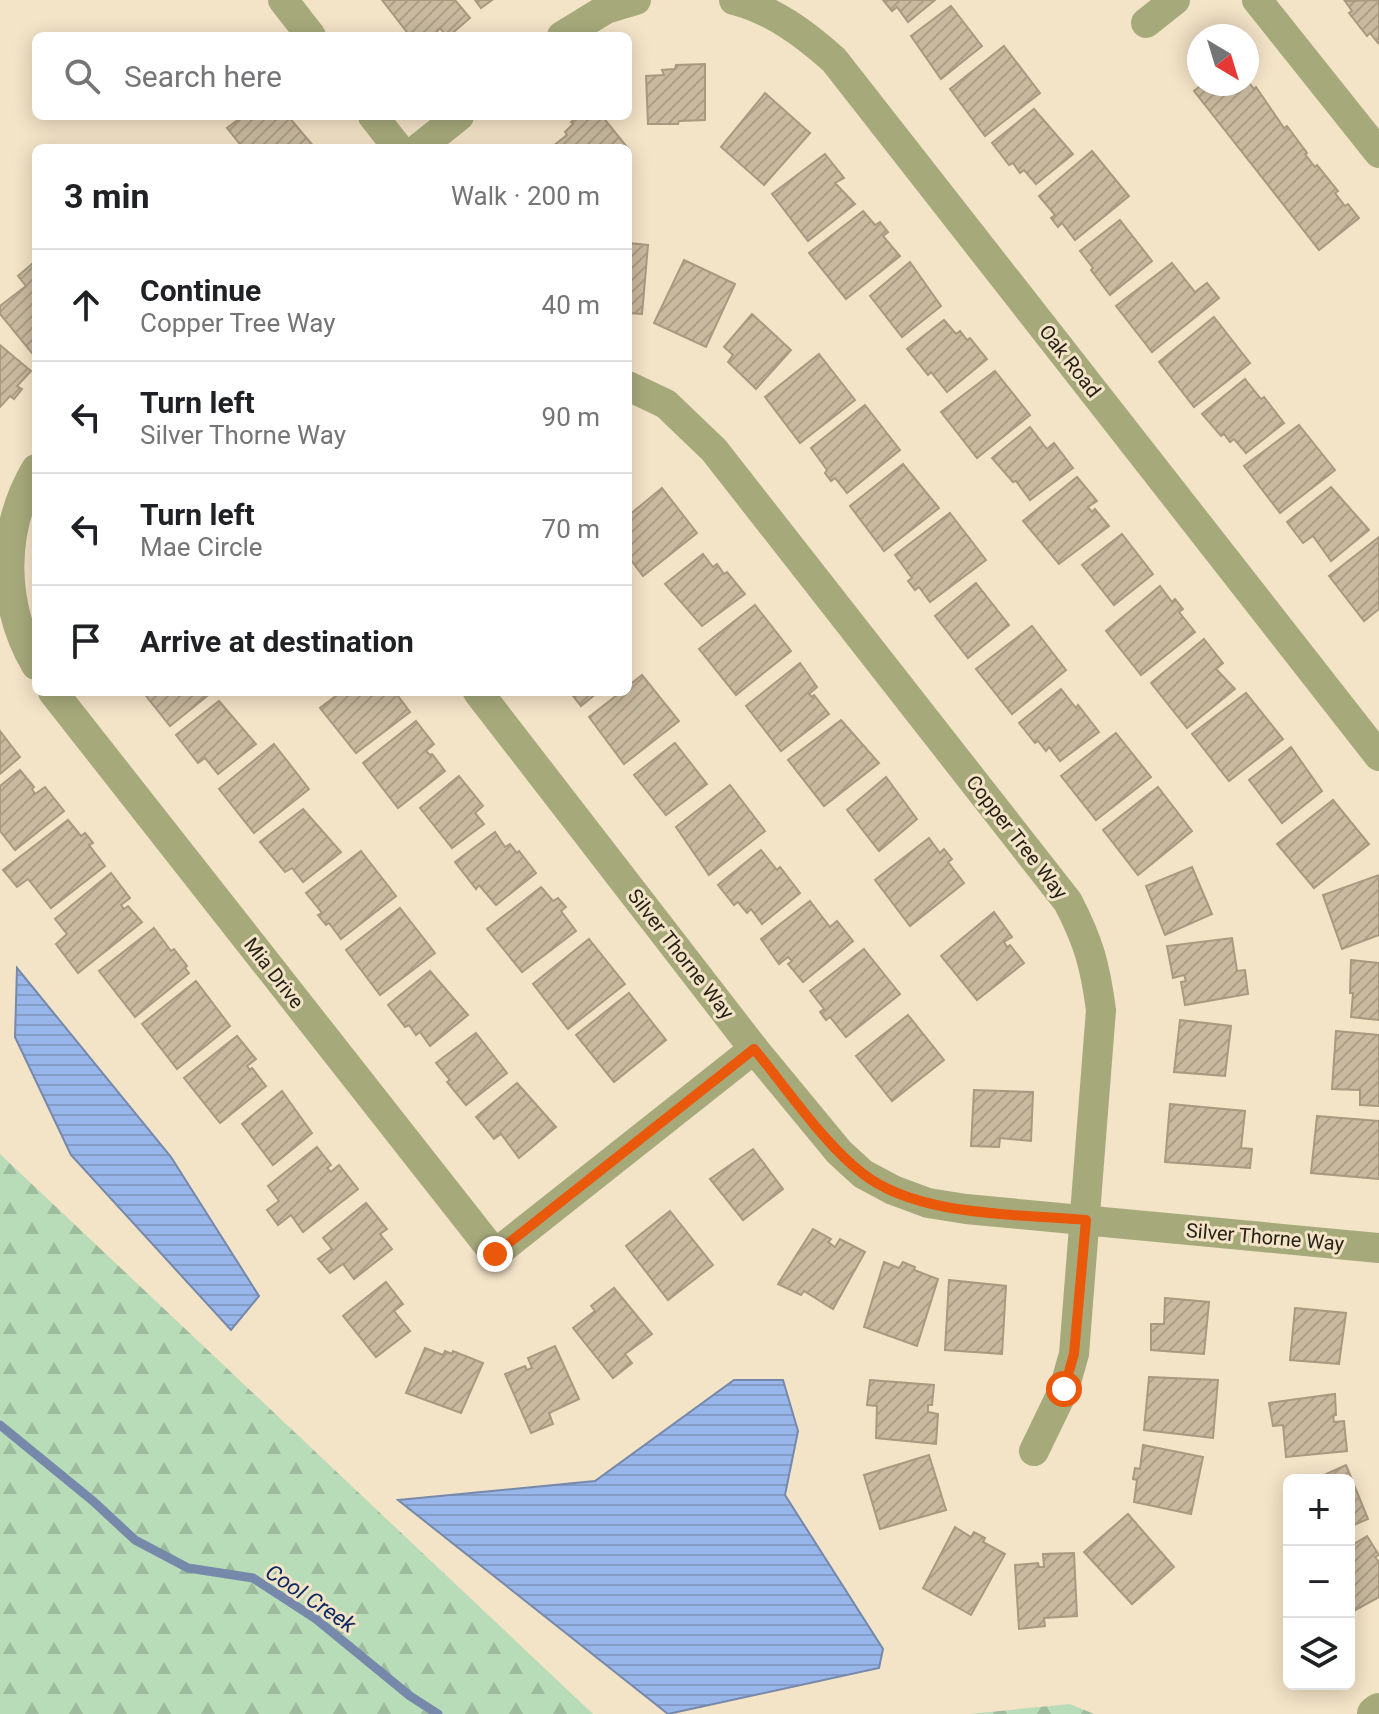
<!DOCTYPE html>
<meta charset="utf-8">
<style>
body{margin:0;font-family:Roboto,sans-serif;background:#f6f6f6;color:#202124}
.controls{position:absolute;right:24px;bottom:24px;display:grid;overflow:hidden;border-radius:12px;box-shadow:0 4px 20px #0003}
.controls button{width:72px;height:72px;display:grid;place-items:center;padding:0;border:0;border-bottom:2px solid #e0e0e0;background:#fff;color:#202124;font:40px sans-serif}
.compass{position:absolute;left:1187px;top:24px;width:72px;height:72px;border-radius:50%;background:#fff;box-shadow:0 4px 20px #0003;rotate:142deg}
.stop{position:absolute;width:24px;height:24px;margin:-18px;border:6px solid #ea580c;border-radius:50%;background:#fff}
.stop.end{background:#ea580c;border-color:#fff;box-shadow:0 2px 8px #0008}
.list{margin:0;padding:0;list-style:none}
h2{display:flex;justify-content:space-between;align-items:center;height:104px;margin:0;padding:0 32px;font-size:34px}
h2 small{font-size:26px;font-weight:400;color:#757577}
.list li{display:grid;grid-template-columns:52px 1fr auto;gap:24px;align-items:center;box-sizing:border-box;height:112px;padding:0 32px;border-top:2px solid #e0e0e0}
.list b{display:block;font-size:30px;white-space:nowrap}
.list p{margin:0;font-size:26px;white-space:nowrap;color:#757577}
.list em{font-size:26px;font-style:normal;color:#757577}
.icon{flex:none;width:44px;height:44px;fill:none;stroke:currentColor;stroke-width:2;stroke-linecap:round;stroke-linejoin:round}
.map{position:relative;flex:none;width:1379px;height:1714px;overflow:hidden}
.search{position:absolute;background:#fff;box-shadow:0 4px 20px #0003;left:32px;top:32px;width:600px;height:88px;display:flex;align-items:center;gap:20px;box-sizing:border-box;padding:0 28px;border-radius:12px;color:#757577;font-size:30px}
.panel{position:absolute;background:#fff;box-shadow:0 4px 20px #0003;left:32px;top:144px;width:600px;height:552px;border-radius:12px}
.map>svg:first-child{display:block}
.forest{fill:url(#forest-firs)}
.water{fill:url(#water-rules);stroke:#7689aa;stroke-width:2}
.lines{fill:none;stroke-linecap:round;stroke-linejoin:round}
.stream{stroke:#7689aa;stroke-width:9}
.building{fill:url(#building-hatch);stroke:#a8997f;stroke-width:2}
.minor{stroke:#a6aa7b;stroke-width:30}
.tertiary{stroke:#a6aa7b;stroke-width:36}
.route{stroke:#ea580c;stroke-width:10}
.labels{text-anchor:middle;stroke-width:6;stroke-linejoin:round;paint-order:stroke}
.street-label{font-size:20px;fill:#251f15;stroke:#f3e3c7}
.water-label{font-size:22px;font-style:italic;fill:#0b2964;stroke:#f3e3c7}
</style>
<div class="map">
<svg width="1379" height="1714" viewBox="0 0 1379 1714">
<defs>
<pattern id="forest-firs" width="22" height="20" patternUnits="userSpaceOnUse" patternTransform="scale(2)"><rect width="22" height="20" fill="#b8dbb8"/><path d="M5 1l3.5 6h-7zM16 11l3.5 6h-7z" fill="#9ebc9d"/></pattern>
<pattern id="water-rules" width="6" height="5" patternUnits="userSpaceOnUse" patternTransform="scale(2)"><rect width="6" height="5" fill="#99b6ea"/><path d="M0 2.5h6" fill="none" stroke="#849cc8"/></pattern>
<pattern id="building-hatch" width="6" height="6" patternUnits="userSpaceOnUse" patternTransform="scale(2)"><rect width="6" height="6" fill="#c9ba9f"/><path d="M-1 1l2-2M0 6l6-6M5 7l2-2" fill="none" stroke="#ac9f88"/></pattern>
</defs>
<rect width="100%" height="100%" fill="#f3e3c7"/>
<g class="forest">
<polygon points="0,1154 593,1714 0,1714"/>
<polygon points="1070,1704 1094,1714 969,1714"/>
</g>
<g class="water">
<polygon points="17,968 171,1157 259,1296 231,1330 71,1155 15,1037"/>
<polygon points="734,1380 783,1380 798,1431 785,1495 883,1649 879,1668 668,1714 398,1500 595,1481"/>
</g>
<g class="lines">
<polyline class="stream" points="0,1425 93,1501 135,1540 188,1568 253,1578 316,1619 410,1696 438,1714"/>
</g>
<g class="building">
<polygon points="382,0 455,0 470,18 449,36 446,36 440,28 433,36 410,36"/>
<polygon points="475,0 492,0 481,8"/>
<polygon points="883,0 935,0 908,22 897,7 892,11"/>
<polygon points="1379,0 1379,42 1378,43 1370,33 1367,36 1349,13 1352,11 1345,1"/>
<polygon points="951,6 982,46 941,79 911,36"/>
<polygon points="1004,46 1040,93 985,136 950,89"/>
<polygon points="705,64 705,120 679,121 678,124 648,124 646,76 664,75 662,70 675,69 676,65"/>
<polygon points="1247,80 1254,89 1256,87 1284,128 1287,126 1307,153 1305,154 1315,167 1317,165 1338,191 1335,193 1345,206 1348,204 1359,218 1319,250 1194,91 1203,84 1247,84"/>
<polygon points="765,93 810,133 764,185 721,147"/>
<polygon points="1034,109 1073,154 1036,184 1024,170 1020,173 1013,163 1009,165 992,143"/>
<polygon points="243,116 288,116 315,148 243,148 227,128"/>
<polygon points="579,116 602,116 627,147 555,148 553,146 567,135 565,132 573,124 571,122"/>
<polygon points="1092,151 1129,196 1075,240 1062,223 1058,227 1051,218 1055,215 1039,196"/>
<polygon points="825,154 844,178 835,183 855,204 808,241 772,194"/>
<polygon points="863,211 875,225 880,222 888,232 883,236 900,256 846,299 809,253"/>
<polygon points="1120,220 1152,261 1110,295 1091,270 1093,268 1080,251"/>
<polygon points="628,243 648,245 642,314 628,313"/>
<polygon points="684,260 735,284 706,347 654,323"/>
<polygon points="910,262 941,306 902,337 870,296"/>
<polygon points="33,263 36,266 36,358 0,314 0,306 26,286 18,276"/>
<polygon points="1172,263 1195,292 1207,283 1219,298 1152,352 1116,306"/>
<polygon points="752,314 791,350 756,389 728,362 733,355 724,347"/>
<polygon points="1214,317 1250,363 1194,407 1159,362"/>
<polygon points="944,320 956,334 960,331 967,340 970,338 987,359 947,392 931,372 928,375 907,349"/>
<polygon points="0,345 31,371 17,386 22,389 14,399 10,396 0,407"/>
<polygon points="819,354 855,400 800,443 765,397"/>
<polygon points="995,371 1030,415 977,458 941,412"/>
<polygon points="1245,379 1261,399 1264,397 1284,423 1246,453 1234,439 1230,442 1224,434 1221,436 1202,414"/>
<polygon points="865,405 900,450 847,493 835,478 831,481 825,473 827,470 811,448"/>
<polygon points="1299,425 1335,470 1280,513 1244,466"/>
<polygon points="1030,427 1047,449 1054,443 1073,468 1030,500 1016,481 1013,482 992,458"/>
<polygon points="903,464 939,508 884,551 850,506"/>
<polygon points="1077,477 1097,501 1088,507 1092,512 1095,509 1109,526 1059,564 1023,521"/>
<polygon points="1331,487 1369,530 1331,561 1313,536 1303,543 1287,522"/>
<polygon points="662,488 697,533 643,576 628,556 628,516"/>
<polygon points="950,513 986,560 930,602 919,587 915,590 908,581 912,578 895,555"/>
<polygon points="1122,534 1153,574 1114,605 1082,565"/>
<polygon points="1379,537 1379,609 1364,621 1329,576"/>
<polygon points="703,554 713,567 717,564 724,574 727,572 745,594 702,626 665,584"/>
<polygon points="976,583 1009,625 968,658 935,616"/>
<polygon points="1160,586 1172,602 1175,599 1183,609 1179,612 1195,632 1141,675 1106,631"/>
<polygon points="755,605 791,651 736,695 699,649"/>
<polygon points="1032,626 1066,670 1012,714 976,669"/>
<polygon points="1204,639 1223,663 1216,669 1235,689 1187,728 1151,683"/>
<polygon points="800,663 817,687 809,694 812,697 814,695 829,714 781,751 746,706"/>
<polygon points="642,675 679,721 624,764 589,717 621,692 628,692 628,686"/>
<polygon points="1061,689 1076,708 1078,705 1099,732 1060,761 1049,747 1046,751 1038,741 1035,743 1019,723"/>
<polygon points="143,692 212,692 170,726"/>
<polygon points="341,692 395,692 410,712 356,753 320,708"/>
<polygon points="570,692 598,692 581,706"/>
<polygon points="1246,693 1283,739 1229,781 1192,734"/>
<polygon points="219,701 256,744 218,774 205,758 198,763 176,735"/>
<polygon points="841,720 879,763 824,806 788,760"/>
<polygon points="416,721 434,744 426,751 430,755 432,754 445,771 398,808 363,763"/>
<polygon points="0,731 20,757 0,774"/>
<polygon points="1116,733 1151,777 1096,820 1061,776"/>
<polygon points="675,743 707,784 666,815 634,775"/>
<polygon points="274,744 309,789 254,833 219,789"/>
<polygon points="1291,747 1322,791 1282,823 1249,780"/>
<polygon points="20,770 34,787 32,789 35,794 45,787 64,811 15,850 0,831 0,786"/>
<polygon points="459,776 483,806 475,813 484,824 452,848 420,808"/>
<polygon points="886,777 917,819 879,851 847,810"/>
<polygon points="730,785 765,831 709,875 676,827"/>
<polygon points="1158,787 1192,831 1138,875 1103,830"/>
<polygon points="1333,800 1369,844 1314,888 1277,844"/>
<polygon points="303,809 341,852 303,882 292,868 285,872 260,842"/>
<polygon points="68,820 81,836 85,833 93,843 89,845 105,866 51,908 28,879 17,887 3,870"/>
<polygon points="495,832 505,847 510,844 517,853 519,851 536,873 496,905 479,885 476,889 455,862"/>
<polygon points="929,838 940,853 944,849 952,859 948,862 964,883 910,926 875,880"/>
<polygon points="761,850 777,870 780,867 800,893 762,924 751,909 747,913 738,902 734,905 718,885"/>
<polygon points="361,851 396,896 341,939 329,923 326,925 318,915 322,913 306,893"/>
<polygon points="1192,867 1212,914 1165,935 1146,886"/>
<polygon points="111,873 130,898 121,905 124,909 128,906 142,922 78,973 56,944 67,934 55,919"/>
<polygon points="1379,875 1379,935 1342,949 1323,895"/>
<polygon points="541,887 553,901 558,898 566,907 561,911 576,931 522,972 487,929"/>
<polygon points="810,901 830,927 837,921 853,941 803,982 788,964 792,961 788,957 779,964 761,939"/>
<polygon points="400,908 435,953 380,995 346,950"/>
<polygon points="994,912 1012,937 1004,942 1007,947 1010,945 1024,963 977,1000 941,956"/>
<polygon points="154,928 171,951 174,949 187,966 185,968 189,973 135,1017 99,971"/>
<polygon points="1232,938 1237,971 1245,970 1248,994 1185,1005 1181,982 1186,981 1184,975 1173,978 1167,946"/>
<polygon points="589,939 625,984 568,1029 533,984"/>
<polygon points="864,949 900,994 846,1037 830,1017 826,1020 820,1012 824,1009 810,991"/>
<polygon points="1351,960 1379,963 1379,1020 1351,1017 1353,993 1350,993"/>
<polygon points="430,971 468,1015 430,1046 420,1032 416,1035 409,1025 405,1027 388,1005"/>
<polygon points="196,981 230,1026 177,1069 142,1024"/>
<polygon points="629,993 666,1040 614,1082 576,1035"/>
<polygon points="908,1015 944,1060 892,1101 856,1056"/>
<polygon points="1180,1020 1231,1026 1225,1076 1174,1072"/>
<polygon points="1336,1031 1379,1035 1379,1106 1360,1105 1360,1090 1332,1089"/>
<polygon points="476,1033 507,1073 466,1105 447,1082 450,1080 436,1063"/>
<polygon points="237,1036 256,1059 247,1066 250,1070 252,1068 266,1086 220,1123 184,1078"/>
<polygon points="517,1083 556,1127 519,1158 501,1134 494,1139 476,1117"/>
<polygon points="974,1090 1033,1092 1031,1141 1000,1138 999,1147 971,1146"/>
<polygon points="282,1091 312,1133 273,1165 242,1124"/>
<polygon points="1170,1104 1245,1111 1241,1148 1252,1149 1250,1168 1165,1162"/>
<polygon points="1317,1116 1379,1121 1379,1179 1311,1173"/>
<polygon points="317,1147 331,1165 327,1168 331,1172 339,1165 358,1189 303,1232 291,1215 278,1225 267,1210 279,1201 268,1186"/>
<polygon points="753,1149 783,1189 743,1220 710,1179"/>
<polygon points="366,1203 387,1229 380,1234 392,1249 354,1279 343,1264 330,1273 318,1259 332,1249 323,1238"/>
<polygon points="670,1211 713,1265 668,1300 626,1246"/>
<polygon points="813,1229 831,1239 828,1242 835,1247 840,1239 865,1252 833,1309 804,1291 801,1295 778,1284"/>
<polygon points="884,1262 899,1268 903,1262 915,1267 914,1270 938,1279 917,1346 864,1327"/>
<polygon points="949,1280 1006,1286 1002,1354 945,1350"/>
<polygon points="386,1282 403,1304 394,1311 410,1331 376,1357 343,1316"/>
<polygon points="614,1288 652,1334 625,1354 632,1363 613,1378 573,1328 595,1311 591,1306"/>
<polygon points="1165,1298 1209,1302 1204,1354 1151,1350 1151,1324 1164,1324"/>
<polygon points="1295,1308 1346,1313 1339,1364 1290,1360"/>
<polygon points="555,1346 579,1399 549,1413 553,1424 531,1433 505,1374 525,1366 527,1370 532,1368 528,1358"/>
<polygon points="425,1348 443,1355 445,1351 452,1354 453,1351 483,1363 461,1413 406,1393"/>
<polygon points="1149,1377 1218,1380 1213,1438 1144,1430"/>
<polygon points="870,1380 934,1385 932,1405 928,1405 928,1412 938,1414 936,1444 876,1438 877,1406 867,1405"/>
<polygon points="1335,1394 1336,1415 1333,1416 1334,1422 1344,1421 1347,1451 1286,1457 1283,1425 1273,1426 1269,1403"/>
<polygon points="1143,1445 1203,1457 1191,1514 1134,1502 1137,1480 1133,1479 1135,1468 1140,1469"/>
<polygon points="929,1455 946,1510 880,1529 864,1475"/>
<polygon points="1346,1465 1368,1519 1349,1527 1349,1480 1313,1480"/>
<polygon points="1128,1514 1174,1567 1132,1604 1084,1552"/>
<polygon points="955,1527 971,1537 974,1532 985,1538 983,1542 1005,1554 971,1615 923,1588"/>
<polygon points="1367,1536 1379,1555 1375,1557 1379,1562 1379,1597 1350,1613 1349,1547"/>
<polygon points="1074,1553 1077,1616 1044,1618 1045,1626 1019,1629 1015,1565 1038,1563 1039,1567 1044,1567 1043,1554"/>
</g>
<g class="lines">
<g class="minor">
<polyline points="283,0 311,36"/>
<path d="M734 0C773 10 805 34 834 60L1379 756"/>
<polyline points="1257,0 1379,153"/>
<polyline points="1146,23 1175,0"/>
<polyline points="562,36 606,9 636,0"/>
<polyline points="373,116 398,148"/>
<polyline points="419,148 459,116"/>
<path d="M628 386 666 404 714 450 1068 902C1089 943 1095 965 1101 1010L1074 1354 1064 1389 1034 1451"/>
<path d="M36 469C0 530 1 605 36 665"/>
<polyline points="53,692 495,1254 754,1049"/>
<polyline points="478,692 754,1049 839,1152 863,1174 893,1190 928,1203 966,1209 1379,1248"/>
</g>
<polyline class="tertiary" points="1375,1714 1379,1711"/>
</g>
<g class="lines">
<path class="route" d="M495 1254 754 1049C785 1086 824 1144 862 1173 917 1217 1018 1214 1086 1220L1074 1354 1064 1389"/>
</g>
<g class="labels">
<g class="street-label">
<text transform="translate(1070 361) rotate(52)" y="7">Oak Road</text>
<text transform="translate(1017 837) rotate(52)" y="7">Copper Tree Way</text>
<text transform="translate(681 954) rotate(52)" y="7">Silver Thorne Way</text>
<text transform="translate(274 973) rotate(52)" y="7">Mia Drive</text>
<text transform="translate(1265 1237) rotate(5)" y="7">Silver Thorne Way</text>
</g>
<g class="water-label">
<text transform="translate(311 1598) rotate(34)" y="8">Cool Creek</text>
</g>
</g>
</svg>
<div class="controls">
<button>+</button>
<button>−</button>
<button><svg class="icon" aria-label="layers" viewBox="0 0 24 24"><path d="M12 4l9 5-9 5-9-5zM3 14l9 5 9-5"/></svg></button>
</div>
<svg class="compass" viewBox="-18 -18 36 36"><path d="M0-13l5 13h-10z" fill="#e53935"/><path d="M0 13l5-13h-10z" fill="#757577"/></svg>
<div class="stop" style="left:1064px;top:1389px"></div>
<div class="stop end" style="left:495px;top:1254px"></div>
<div class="search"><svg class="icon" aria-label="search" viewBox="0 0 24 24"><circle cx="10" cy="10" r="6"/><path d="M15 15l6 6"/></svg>Search here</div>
<section class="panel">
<h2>3 min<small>Walk · 200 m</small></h2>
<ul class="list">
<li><svg class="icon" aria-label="ahead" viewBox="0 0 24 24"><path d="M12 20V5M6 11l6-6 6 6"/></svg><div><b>Continue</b><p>Copper Tree Way</p></div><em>40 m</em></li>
<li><svg class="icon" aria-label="left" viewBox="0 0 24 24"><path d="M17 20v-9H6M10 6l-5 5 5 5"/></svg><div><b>Turn left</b><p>Silver Thorne Way</p></div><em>90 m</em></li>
<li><svg class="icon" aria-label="left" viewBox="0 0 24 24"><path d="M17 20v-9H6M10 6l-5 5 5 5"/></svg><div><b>Turn left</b><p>Mae Circle</p></div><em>70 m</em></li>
<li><svg class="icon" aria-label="arrive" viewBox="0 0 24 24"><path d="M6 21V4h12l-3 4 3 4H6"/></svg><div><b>Arrive at destination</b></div></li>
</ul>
</section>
</div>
